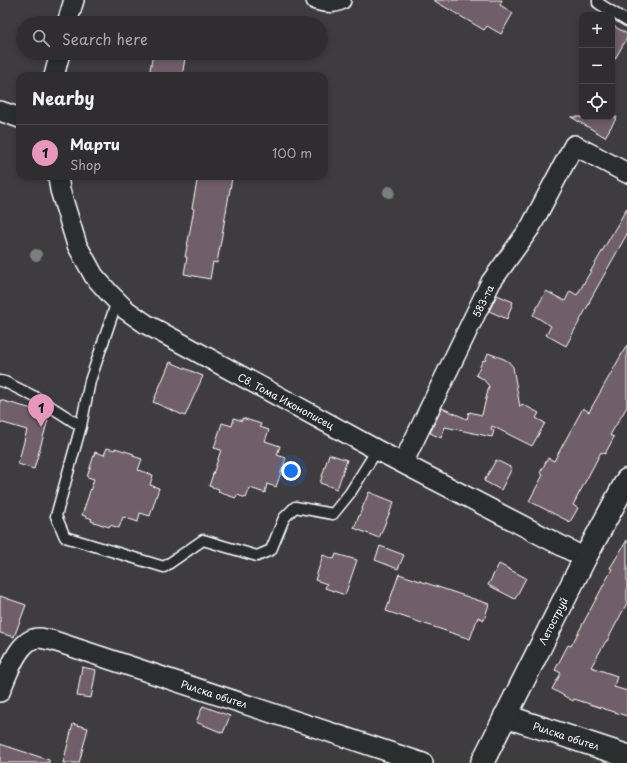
<!DOCTYPE html>
<meta charset="utf-8">
<style>
body{margin:0;font-family:"Playpen Sans",sans-serif;background:#373538;color:#f1f3f6}
.controls{position:absolute;right:12px;top:12px;display:grid;overflow:hidden;border-radius:8px;box-shadow:0 2px 6px #0003}
.controls button{width:36px;height:36px;display:grid;place-items:center;padding:0;border:0;border-bottom:1px solid #4a494c;background:#2f2d30;color:#f1f3f6;font:20px sans-serif}
.you{position:absolute;left:291px;top:471px;width:14px;height:14px;margin:-10px;border:3px solid #fff;border-radius:50%;background:#1a73e8;box-shadow:0 0 0 6px #1a73e833}
.badge{display:grid;place-items:center;width:26px;height:26px;border-radius:50%;background:#e797bd;color:#111;font-size:13px;font-weight:700}
.pin{position:absolute;translate:-50% -33px;filter:drop-shadow(0 1px 2px #0008)}
.pin::after{content:'';position:absolute;top:21px;width:14px;height:12px;background:inherit;clip-path:polygon(0 0,100% 0,50% 100%)}
.list{margin:0;padding:0;list-style:none}
h2{display:flex;justify-content:space-between;align-items:center;height:52px;margin:0;padding:0 16px;font-size:17px}
h2 small{font-size:13px;font-weight:400;color:#a7a8ab}
.list li{display:grid;grid-template-columns:26px 1fr auto;gap:12px;align-items:center;box-sizing:border-box;height:56px;padding:0 16px;border-top:1px solid #4a494c}
.list b{display:block;font-size:15px;white-space:nowrap}
.list p{margin:0;font-size:13px;white-space:nowrap;color:#a7a8ab}
.list em{font-size:13px;font-style:normal;color:#a7a8ab}
.icon{flex:none;width:22px;height:22px;fill:none;stroke:currentColor;stroke-width:2;stroke-linecap:round;stroke-linejoin:round}
.map{position:relative;flex:none;width:627px;height:763px;overflow:hidden}
.search{position:absolute;background:#2f2d30;box-shadow:0 2px 6px #0003;left:16px;top:16px;width:312px;height:44px;display:flex;align-items:center;gap:10px;box-sizing:border-box;padding:0 14px;border-radius:22px;color:#a7a8ab;font-size:15px}
.panel{position:absolute;background:#2f2d30;box-shadow:0 2px 6px #0003;left:16px;top:72px;width:312px;height:108px;border-radius:12px}
.map>svg:first-child{display:block}
.building{fill:#705f6a;stroke:#fff}
.lines{fill:none;stroke-linecap:round;stroke-linejoin:round}
.service-casing{stroke:#fff;stroke-width:13}
.minor-casing{stroke:#fff;stroke-width:22}
.tertiary-casing{stroke:#fff;stroke-width:25}
.service{stroke:#2a2d2e;stroke-width:10}
.minor{stroke:#2a2d2e;stroke-width:19}
.tertiary{stroke:#2a2d2e;stroke-width:22}
.tree{fill:#7a807d}
.labels{text-anchor:middle;stroke-width:3.5;stroke-linejoin:round;paint-order:stroke}
.street-label{font-size:10px;fill:#fff;stroke:#2a2d2e}
</style>
<div class="map">
<svg width="627" height="763" viewBox="0 0 627 763">
<rect width="100%" height="100%" fill="#3f3c40"/>
<filter id="ink" filterUnits="userSpaceOnUse"><feTurbulence type="fractalNoise" baseFrequency=".025" numOctaves="2"/><feDisplacementMap in="SourceGraphic" scale="8" xChannelSelector="R" yChannelSelector="G"/><feConvolveMatrix kernelMatrix="1 2 1 2 8 2 1 2 1" color-interpolation-filters="sRGB"/></filter>
<g filter="url(#ink)">
<g class="building">
<polygon points="433,0 502,0 500,5 513,13 501,34 487,26 484,30"/>
<polygon points="612,25 627,34 627,38 612,64"/>
<polygon points="153,53 186,53 182,76 149,76"/>
<polygon points="571,117 617,117 605,137"/>
<polygon points="198,176 230,176 229,178 232,178 217,263 213,262 210,279 184,274 187,257 185,257 194,209 192,208"/>
<polygon points="627,208 627,234 589,302 590,302 566,346 546,335 551,326 533,315 546,291 565,301 570,291 577,295"/>
<polygon points="497,295 513,302 507,319 489,311"/>
<polygon points="627,345 627,407 610,435 614,437 605,454 601,452 573,505 578,508 570,522 529,501 543,475 540,473 548,458 554,461 583,408 589,412"/>
<polygon points="488,353 504,359 509,362 513,367 520,407 522,404 539,413 536,418 545,423 532,446 492,426 491,429 494,431 492,437 445,427 441,438 430,433 442,408 467,419 469,412 482,415 489,386 483,379 476,375 483,360 485,361"/>
<polygon points="170,362 203,376 185,416 153,402"/>
<polygon points="0,400 36,410 34,416 48,420 34,469 18,464 27,430 0,422"/>
<polygon points="234,418 242,421 242,418 261,424 260,427 269,430 265,441 280,446 277,455 286,458 276,487 267,484 265,493 250,488 246,498 237,495 236,498 218,492 219,489 209,486 221,450 214,448 222,423 232,426"/>
<polygon points="107,448 115,450 115,448 134,454 133,456 142,459 138,470 153,475 150,485 159,488 150,516 140,513 138,522 123,517 119,528 110,525 109,527 91,521 92,519 82,515 94,479 87,477 95,452 104,455"/>
<polygon points="329,454 347,460 337,489 320,483"/>
<polygon points="496,460 512,468 501,490 484,481"/>
<polygon points="369,492 394,502 379,538 354,528"/>
<polygon points="627,540 627,603 607,641 606,641 591,667 617,676 614,687 627,691 627,716 574,699 573,701 552,689 561,673 555,670 568,645 571,646 612,569 610,568"/>
<polygon points="380,546 404,555 398,569 375,560"/>
<polygon points="336,554 357,560 345,595 325,588 327,584 315,580 323,555 334,559"/>
<polygon points="499,564 526,578 515,599 488,585"/>
<polygon points="399,574 489,604 484,620 478,617 470,639 386,611"/>
<polygon points="0,596 26,605 14,637 0,633"/>
<polygon points="82,667 96,670 91,698 77,696"/>
<polygon points="203,706 230,716 223,733 196,722"/>
<polygon points="73,724 88,728 79,763 63,763"/>
<polygon points="0,744 49,760 49,763 0,763"/>
</g>
<g class="lines">
<defs>
<g id="service">
<polyline points="598,0 598,3 627,21"/>
<polyline points="117,301 90,381 81,426 56,516 65,537 164,567 203,540 257,556 271,550 284,518 295,507 333,514 350,493 377,450"/>
<polyline points="0,381 5,382 37,398 81,426"/>
</g>
<g id="minor">
<path d="M316 0C325 3 333 4 341 0"/>
<polyline points="67,23 74,0"/>
<polyline points="54,76 60,53"/>
<polyline points="0,111 20,118"/>
<polyline points="58,176 60,190 77,245 94,276 110,294 126,310 146,324 377,450 585,558"/>
<polyline points="403,463 491,282 530,228 574,145 627,173"/>
<path d="M0 692C7 676 18 638 39 638 43 638 47 640 51 640L423 763"/>
</g>
<g id="tertiary">
<polyline points="505,716 627,756"/>
<polyline points="482,763 585,558 627,480"/>
</g>
</defs>
<use href="#service" class="service-casing"/>
<use href="#minor" class="minor-casing"/>
<use href="#tertiary" class="tertiary-casing"/>
<use href="#service" class="service"/>
<use href="#minor" class="minor"/>
<use href="#tertiary" class="tertiary"/>
</g>
<g class="tree">
<circle cx="389" cy="192" r="6"/>
<circle cx="36" cy="255" r="6"/>
</g>
</g>
<g class="labels">
<g class="street-label">
<text transform="translate(483 301) rotate(-64)" y="4">583-та</text>
<text transform="translate(286 401) rotate(28)" y="4">Св. Тома Иконописец</text>
<text transform="translate(553 621) rotate(-63)" y="4">Летоструй</text>
<text transform="translate(214 694) rotate(18)" y="4">Рилска обител</text>
<text transform="translate(566 736) rotate(18)" y="4">Рилска обител</text>
</g>
</g>
</svg>
<div class="controls">
<button>+</button>
<button>−</button>
<button><svg class="icon" aria-label="locate" viewBox="0 0 24 24"><circle cx="12" cy="12" r="6"/><path d="M12 2v4M12 18v4M2 12h4M18 12h4"/></svg></button>
</div>
<div class="you"></div>
<div class="pin badge" style="left:41px;top:427px">1</div>
<div class="search"><svg class="icon" aria-label="search" viewBox="0 0 24 24"><circle cx="10" cy="10" r="6"/><path d="M15 15l6 6"/></svg>Search here</div>
<section class="panel">
<h2>Nearby<small></small></h2>
<ul class="list">
<li><span class="badge">1</span><div><b>Марти</b><p>Shop</p></div><em>100 m</em></li>
</ul>
</section>
</div>
